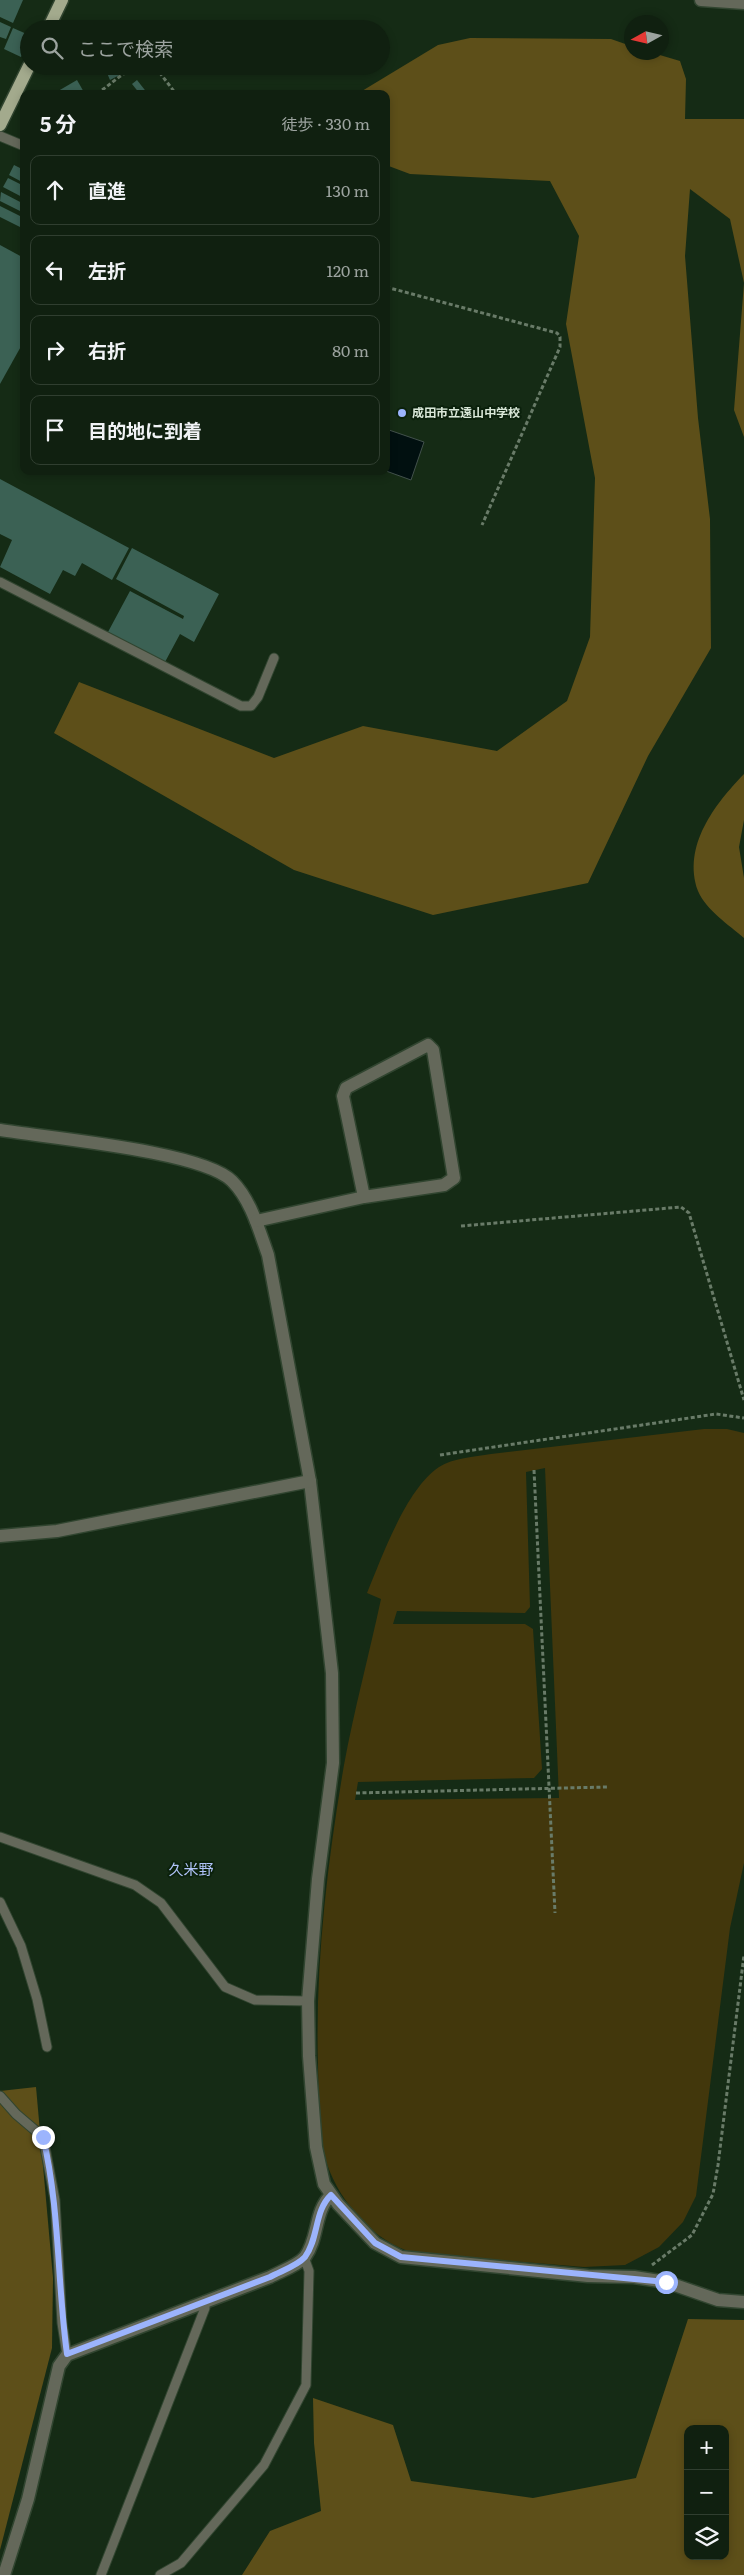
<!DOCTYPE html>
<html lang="ja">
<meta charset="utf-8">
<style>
body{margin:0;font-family:Literata,"Noto Sans JP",serif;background:#192819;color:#f1f3f6}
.controls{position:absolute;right:15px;bottom:15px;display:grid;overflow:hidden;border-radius:10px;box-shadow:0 2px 8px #0003}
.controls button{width:45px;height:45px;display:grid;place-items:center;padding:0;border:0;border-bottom:1px solid #303e30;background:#102010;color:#f1f3f6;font:25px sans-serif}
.compass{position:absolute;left:624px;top:15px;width:45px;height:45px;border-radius:50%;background:#102010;box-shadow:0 2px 8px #0003;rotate:262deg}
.stop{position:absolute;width:15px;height:15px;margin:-11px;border:4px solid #9cb4fd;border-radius:50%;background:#fff}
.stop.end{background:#9cb4fd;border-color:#fff;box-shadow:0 1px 5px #0008}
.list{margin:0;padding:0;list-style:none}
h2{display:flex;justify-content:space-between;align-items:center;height:65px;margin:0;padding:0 20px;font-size:21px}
h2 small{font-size:16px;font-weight:400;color:#9ca39f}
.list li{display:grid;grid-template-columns:32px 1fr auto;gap:15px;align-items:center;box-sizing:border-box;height:70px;margin:0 10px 10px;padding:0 10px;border:1px solid #303e30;border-radius:10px}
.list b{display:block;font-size:19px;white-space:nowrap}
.list em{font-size:16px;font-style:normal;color:#9ca39f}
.icon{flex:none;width:28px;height:28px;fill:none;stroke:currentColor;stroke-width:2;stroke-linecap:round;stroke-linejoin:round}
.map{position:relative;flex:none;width:744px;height:2575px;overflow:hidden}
.search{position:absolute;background:#102010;box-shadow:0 2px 8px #0003;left:20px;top:20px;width:370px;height:55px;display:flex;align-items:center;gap:12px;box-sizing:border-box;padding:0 18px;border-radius:28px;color:#9ca39f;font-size:19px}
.panel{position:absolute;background:#102010;box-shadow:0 2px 8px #0003;left:20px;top:90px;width:370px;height:385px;border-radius:10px}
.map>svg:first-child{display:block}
.green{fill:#42370c;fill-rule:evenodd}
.forest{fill:#5d4f19;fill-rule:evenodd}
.water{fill:#011010;stroke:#42514c}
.building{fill:#3b6154}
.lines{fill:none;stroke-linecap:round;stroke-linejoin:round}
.service-casing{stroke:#314530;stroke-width:11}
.minor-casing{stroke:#314530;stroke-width:15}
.primary-casing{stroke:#314530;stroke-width:15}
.path{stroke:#697b68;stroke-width:3;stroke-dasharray:4 2.5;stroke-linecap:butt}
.service{stroke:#64685a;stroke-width:9}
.minor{stroke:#64685a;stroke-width:12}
.primary{stroke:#a3aa8d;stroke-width:12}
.route{stroke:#9cb4fd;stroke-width:6}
.poi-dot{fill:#9cb4fd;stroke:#0b210c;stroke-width:2}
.labels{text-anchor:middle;stroke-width:4;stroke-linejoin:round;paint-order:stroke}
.poi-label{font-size:12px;font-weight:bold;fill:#dae8d9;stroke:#0b210c;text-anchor:start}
.quarter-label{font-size:15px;fill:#b0c3f9;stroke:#0b210c}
</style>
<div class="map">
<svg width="744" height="2575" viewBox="0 0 744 2575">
<rect width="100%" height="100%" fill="#152b15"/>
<path class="green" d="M704 1429H727L744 1433V1863L730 1928 696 2196 683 2222 659 2247 625 2265 584 2267 414 2253C374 2242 340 2202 327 2164 317 2134 319 2098 318 2066 315 1966 327 1864 344 1765 354 1710 369 1655 381 1599L367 1593C382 1557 406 1489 439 1467 453 1458 474 1457 491 1454ZM545 1468 559 1798 355 1800 358 1782 534 1778 542 1769 533 1629 525 1624H393L397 1611 525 1613 530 1607 526 1472Z"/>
<g class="forest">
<polygon points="470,38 611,39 631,46 632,52 653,53 680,61 686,79 685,119 744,119 744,437 734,410 744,283 730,219 690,189 685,256 698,418 710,519 711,648 648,756 588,883 433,915 294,870 54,733 79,682 274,758 363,726 497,751 567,701 590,637 595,478 566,324 579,236 550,181 410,174 386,165 386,94 357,94 438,45"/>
<path d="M744 774V820L739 847 744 878V938C729 925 706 910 698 891 682 846 715 804 744 774Z"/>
<polygon points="36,2087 53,2278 52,2348 0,2550 0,2091"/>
<path d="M688 2319 744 2320V2575H242L270 2531 321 2511 314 2443 313 2398 393 2425 411 2481 533 2498 636 2478ZM688 2429H725V2556H688Z"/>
</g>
<polygon class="water" points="386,429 424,442 411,480 386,471"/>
<g class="building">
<polygon points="0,0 23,0 13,23 0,17"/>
<polygon points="0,22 11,27 6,39 0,37"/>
<polygon points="13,28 29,35 29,41 21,57 4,49"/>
<polygon points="104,66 137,66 110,80"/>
<polygon points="77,80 85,94 53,94"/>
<polygon points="137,80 148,94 140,94 132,84"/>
<polygon points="14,165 24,170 24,183 9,175"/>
<polygon points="8,178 24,186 24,198 3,187"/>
<polygon points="1,192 24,204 24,213 0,201"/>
<polygon points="0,206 24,218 24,229 0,217"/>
<polygon points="0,245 24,258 24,341 0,384"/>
<polygon points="0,479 129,548 112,580 82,563 75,576 63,570 50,594 0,567 12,540 0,534"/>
<polygon points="132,548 219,594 194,642 180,634 165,662 108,632 130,591 183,619 184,616 116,579"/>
</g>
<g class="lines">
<defs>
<g id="service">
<polyline points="0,136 24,146"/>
<polyline points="0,582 241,706 251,706 258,697 274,658"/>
<polyline points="0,1837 135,1885 161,1903 225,1987 255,2000 308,2001"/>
<polyline points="0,1902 21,1946 37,1999 47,2047"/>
<polyline points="0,2096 16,2114 43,2137 55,2200 62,2323 67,2355"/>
<polyline points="101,2575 205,2308 204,2301"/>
<polyline points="160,2575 181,2563 264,2465 306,2385 309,2271 304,2257"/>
</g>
<g id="minor">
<polyline points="701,0 744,3"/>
<path d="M0 1130C48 1138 202 1151 232 1181 251 1200 259 1230 268 1255L310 1481 332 1673 333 1763 318 1879 308 2001 309 2056 316 2147 324 2184 338 2204 375 2243 401 2257 588 2276 634 2277 666 2282 718 2300 744 2302"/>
<polyline points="256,1221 364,1197 444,1185 454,1178 433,1050 428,1045 346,1088 343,1096 364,1197"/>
<polyline points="0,1536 57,1531 310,1481"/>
<path d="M4 2575 28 2499 59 2366 67 2355 270 2277C281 2271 297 2266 305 2257 319 2238 314 2211 331 2195"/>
</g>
<g id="primary">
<polyline points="48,29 62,0"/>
<polyline points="0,125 29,66"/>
</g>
</defs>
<use href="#service" class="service-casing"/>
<use href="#minor" class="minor-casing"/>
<use href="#primary" class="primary-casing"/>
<g class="path">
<polyline points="97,94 123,74 149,67 160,73 176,94"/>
<polyline points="386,287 557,333 560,337 560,347 482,525"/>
<polyline points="461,1226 681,1207 689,1213 744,1400"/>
<polyline points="440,1455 716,1414 744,1418"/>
<polyline points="534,1470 555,1913"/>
<polyline points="356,1793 607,1787"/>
<polyline points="652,2265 692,2235 713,2194 718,2165 744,1955"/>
</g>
<use href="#service" class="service"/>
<use href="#minor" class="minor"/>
<use href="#primary" class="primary"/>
</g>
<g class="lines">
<path class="route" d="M43 2137C60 2209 57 2282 67 2354L270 2277C281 2271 297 2266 305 2257 319 2238 314 2211 331 2195L375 2243 401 2257 666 2282"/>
</g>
<circle class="poi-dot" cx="402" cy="413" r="5"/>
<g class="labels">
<g class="poi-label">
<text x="412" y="417">成田市立遠山中学校</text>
</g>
<g class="quarter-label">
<text x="191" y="1875">久米野</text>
</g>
</g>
</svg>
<div class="controls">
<button>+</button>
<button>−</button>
<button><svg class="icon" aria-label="layers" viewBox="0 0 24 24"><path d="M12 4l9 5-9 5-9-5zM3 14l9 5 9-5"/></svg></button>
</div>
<svg class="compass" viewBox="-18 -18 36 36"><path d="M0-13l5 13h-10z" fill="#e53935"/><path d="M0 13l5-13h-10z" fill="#9ca39f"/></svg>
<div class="stop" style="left:666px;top:2282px"></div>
<div class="stop end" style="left:43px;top:2137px"></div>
<div class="search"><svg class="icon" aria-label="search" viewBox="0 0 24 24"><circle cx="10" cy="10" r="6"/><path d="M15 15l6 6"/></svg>ここで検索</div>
<section class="panel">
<h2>5 分<small>徒歩 · 330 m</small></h2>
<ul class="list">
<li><svg class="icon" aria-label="ahead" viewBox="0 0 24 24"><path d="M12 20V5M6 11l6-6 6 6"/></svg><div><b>直進</b></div><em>130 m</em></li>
<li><svg class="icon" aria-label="left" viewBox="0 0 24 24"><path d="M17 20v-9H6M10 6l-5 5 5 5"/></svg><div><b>左折</b></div><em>120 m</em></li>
<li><svg class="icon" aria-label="right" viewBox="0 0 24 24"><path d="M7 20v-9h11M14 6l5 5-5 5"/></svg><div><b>右折</b></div><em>80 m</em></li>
<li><svg class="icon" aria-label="arrive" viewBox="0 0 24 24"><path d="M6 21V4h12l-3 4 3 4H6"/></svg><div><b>目的地に到着</b></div></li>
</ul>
</section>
</div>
